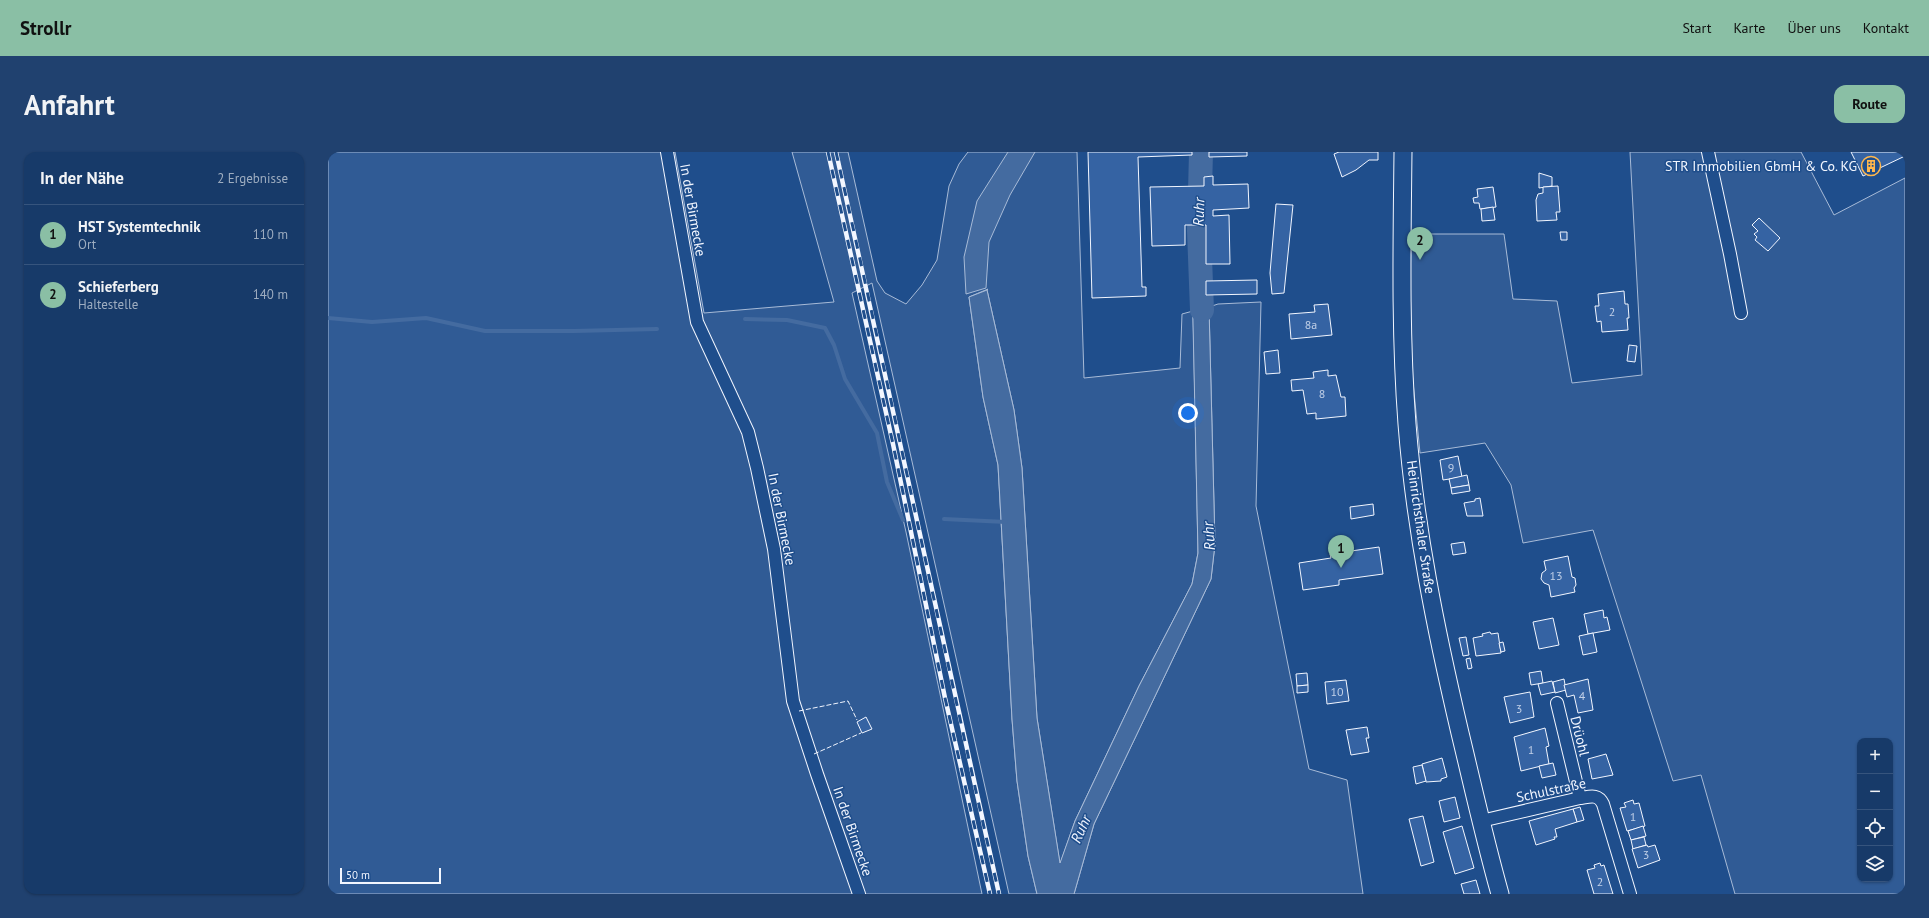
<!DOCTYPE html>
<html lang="de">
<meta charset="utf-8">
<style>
body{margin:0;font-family:"PT Sans",sans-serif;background:#20416f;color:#f1f3f6}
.controls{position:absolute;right:12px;bottom:12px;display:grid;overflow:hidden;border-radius:8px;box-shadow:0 1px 3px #0004}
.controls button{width:36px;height:36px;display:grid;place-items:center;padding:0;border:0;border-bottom:1px solid #36547d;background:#173a69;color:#f1f3f6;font:20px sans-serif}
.scale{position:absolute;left:12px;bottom:10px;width:101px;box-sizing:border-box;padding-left:4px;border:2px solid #f2f6ff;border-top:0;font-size:11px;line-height:14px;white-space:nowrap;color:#f2f6ff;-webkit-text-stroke:3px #1f4e8c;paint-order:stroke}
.you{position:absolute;left:860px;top:261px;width:14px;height:14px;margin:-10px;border:3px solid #fff;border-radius:50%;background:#1a73e8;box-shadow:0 0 0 6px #1a73e833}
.badge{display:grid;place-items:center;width:26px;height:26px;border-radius:50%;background:#8abfa5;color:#111;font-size:13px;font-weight:700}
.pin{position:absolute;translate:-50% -33px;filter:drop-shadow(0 1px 2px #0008)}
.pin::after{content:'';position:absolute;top:21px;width:14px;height:12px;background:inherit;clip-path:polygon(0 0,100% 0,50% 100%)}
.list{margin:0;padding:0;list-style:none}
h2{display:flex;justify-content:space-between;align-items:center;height:52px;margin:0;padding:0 16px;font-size:17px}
h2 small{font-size:13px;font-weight:400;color:#9eadc0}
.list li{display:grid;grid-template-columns:26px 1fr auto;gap:12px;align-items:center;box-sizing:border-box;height:60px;padding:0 16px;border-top:1px solid #36547d}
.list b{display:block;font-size:15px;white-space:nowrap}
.list p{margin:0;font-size:13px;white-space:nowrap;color:#9eadc0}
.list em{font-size:13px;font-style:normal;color:#9eadc0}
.icon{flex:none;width:22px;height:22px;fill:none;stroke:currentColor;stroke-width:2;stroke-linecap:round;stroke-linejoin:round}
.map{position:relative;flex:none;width:1577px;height:742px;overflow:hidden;border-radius:12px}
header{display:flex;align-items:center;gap:24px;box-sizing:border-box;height:56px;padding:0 20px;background:#8abfa5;color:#111}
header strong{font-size:19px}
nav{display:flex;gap:22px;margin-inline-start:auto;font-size:14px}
.intro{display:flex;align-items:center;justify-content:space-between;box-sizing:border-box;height:96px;padding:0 24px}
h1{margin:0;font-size:28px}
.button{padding:10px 18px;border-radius:12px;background:#8abfa5;color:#111;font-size:14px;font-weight:700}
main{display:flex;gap:24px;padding:0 24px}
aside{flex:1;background:#173a69;border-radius:12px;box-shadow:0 1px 3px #0004}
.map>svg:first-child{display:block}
.green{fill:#305b95;stroke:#a8bbd7;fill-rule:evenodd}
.water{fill:#446ba0;stroke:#a8bbd7}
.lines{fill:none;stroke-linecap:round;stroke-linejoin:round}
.stream{stroke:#446ba0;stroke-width:4}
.river{stroke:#446ba0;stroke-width:24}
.building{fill:#3563a3;stroke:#f2f6ff}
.street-casing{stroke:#f2f6ff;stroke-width:14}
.secondary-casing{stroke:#f2f6ff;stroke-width:19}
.street{stroke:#1f4e8c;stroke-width:12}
.secondary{stroke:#1f4e8c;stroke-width:17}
.rail-casing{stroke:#f2f6ff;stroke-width:4.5}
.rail{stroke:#1f4e8c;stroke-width:3;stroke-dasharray:9;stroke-linecap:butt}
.fence{stroke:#f2f6ff;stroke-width:1;stroke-dasharray:5 2;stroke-linecap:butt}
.labels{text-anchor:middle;stroke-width:3;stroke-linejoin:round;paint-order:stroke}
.number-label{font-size:12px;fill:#c3d1e8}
.poi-label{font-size:14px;fill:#f2f6ff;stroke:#1f4e8c;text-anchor:end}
.street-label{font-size:14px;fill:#f2f6ff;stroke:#1f4e8c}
.water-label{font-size:15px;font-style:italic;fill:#f2f6ff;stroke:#1f4e8c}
</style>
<header>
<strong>Strollr</strong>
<nav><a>Start</a><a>Karte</a><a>Über uns</a><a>Kontakt</a></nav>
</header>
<div class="intro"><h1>Anfahrt</h1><a class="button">Route</a></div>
<main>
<aside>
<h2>In der Nähe<small>2 Ergebnisse</small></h2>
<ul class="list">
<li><span class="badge">1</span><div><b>HST Systemtechnik</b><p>Ort</p></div><em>110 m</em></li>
<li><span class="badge">2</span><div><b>Schieferberg</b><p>Haltestelle</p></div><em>140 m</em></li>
</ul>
</aside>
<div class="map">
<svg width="1577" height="742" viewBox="0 0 1577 742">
<rect width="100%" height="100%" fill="#1f4e8c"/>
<g class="green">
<polygon points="0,0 347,0 376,161 506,150 464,0 520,0 549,129 557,141 578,152 594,133 609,108 621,34 631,12 640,0 749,0 756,226 852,216 854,162 865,159 870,401 864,432 811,534 747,669 732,712 709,566 694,316 686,258 659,138 660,137 641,145 655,245 670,313 684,567 689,629 700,704 709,742 681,742 544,131 524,141 578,380 654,742 0,742"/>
<path d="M1302 0H1473L1506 63 1577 26V742H1407L1373 623 1345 629 1265 378 1195 391 1183 333 1157 291 1092 301 1081 189 1083 82H1176L1185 147 1229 149 1244 231 1314 223ZM1532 589H1562V727H1532Z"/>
<polygon points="933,150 928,354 981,617 1019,628 1035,742 746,742 766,672 883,427 887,392 881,155 890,152"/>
</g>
<g class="water">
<polygon points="680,0 707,0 682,43 661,90 658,136 638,142 636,105 649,49"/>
<polygon points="864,125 876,125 878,146 881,155 887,392 883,427 766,672 746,742 709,742 700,704 689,629 684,567 670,313 655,245 641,145 659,138 686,258 694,316 709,566 732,711 747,669 811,534 864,432 870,401"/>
</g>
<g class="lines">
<g class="stream">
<polyline points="0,166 44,170 98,166 157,179 246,179 329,177"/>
<polyline points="417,167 459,168 497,176 506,193 517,227 549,281 559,330 575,368"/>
<polyline points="616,367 678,370"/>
</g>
<polyline class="river" points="873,0 871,79 874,158"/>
</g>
<g class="building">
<polygon points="760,0 864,0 864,3 810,5 814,135 818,135 818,144 764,146"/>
<polygon points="881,0 919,0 919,4 881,5"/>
<polygon points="1011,0 1050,0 1050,8 1041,8 1028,18 1014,25 1006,2"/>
<polygon points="1523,0 1577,0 1577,4 1535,24"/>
<polygon points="1211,21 1224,25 1224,34 1211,36"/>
<polygon points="885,24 885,33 920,32 921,56 885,58 885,64 901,63 902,112 878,112 878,73 857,73 857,93 824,94 822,35 876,34 876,25"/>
<polygon points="1230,34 1232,60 1228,60 1229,68 1209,69 1208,48 1210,42 1215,41 1215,35"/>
<polygon points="1165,35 1168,55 1152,57 1151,51 1146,51 1145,46 1150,45 1149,37"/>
<polygon points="948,52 965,53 956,141 944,142 942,121"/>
<polygon points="1165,55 1167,68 1154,69 1153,57"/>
<polygon points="1431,66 1452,86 1440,99 1427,88 1429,85 1426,82 1430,79 1424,73"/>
<polygon points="1232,80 1239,80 1239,88 1233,88"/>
<polygon points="929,128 929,142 878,143 878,129"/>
<polygon points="1296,139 1297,152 1300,152 1301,166 1299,166 1300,178 1274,180 1273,169 1269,170 1267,154 1271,154 1270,142"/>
<polygon points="1000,152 1004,183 963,187 961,162 987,160 986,153"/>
<polygon points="1301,193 1309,194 1307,210 1299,209"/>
<polygon points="950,198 952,221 938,222 936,200"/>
<polygon points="1000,218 1000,224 1008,223 1013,245 1017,245 1018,264 988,267 988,261 979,262 975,238 964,239 963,228 986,226 985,220"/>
<polygon points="1130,304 1134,325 1115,328 1112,308"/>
<polygon points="1139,323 1141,333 1123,336 1121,327"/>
<polygon points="1141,333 1142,339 1124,342 1123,336"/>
<polygon points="1152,346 1155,364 1139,364 1136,351 1147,349 1147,347"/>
<polygon points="1045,352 1046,363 1023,367 1022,355"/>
<polygon points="1136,390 1138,401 1125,403 1123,392"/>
<polygon points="1051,395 1055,422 1011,428 1011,433 975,438 971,411 1003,406 1002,402"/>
<polygon points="1240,404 1244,425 1247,426 1248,433 1246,436 1247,440 1223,445 1221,433 1216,431 1213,427 1214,421 1218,418 1216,409"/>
<polygon points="1275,458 1276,466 1279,465 1282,478 1260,482 1256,462"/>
<polygon points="1225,466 1231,493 1211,497 1205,470"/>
<polygon points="1162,480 1163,482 1170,481 1173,501 1148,504 1145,486 1155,484 1154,482"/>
<polygon points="1265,481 1269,500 1255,503 1251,484"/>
<polygon points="1138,485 1141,503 1135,504 1131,486"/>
<polygon points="1175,490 1177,499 1173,500 1171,491"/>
<polygon points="1142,506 1144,516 1140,517 1138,507"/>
<polygon points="1213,519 1215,531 1203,533 1201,521"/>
<polygon points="979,521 980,533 969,534 968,522"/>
<polygon points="1236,527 1238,538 1227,541 1225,530"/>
<polygon points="1260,527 1265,558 1250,561 1246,543 1239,545 1236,533"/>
<polygon points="1018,528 1021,549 999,552 997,530"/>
<polygon points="1224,529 1227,540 1213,543 1210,532"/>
<polygon points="980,533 980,540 969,541 969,534"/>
<polygon points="1202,540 1206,565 1182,571 1176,545"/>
<polygon points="538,565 544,577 534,581 529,570"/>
<polygon points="1039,575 1041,586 1038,586 1041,600 1023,603 1018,578"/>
<polygon points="1217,576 1221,594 1218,595 1221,612 1193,619 1186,585"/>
<polygon points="1278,602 1285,623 1264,627 1260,607"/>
<polygon points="1114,606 1119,625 1113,627 1113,629 1098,630 1094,612"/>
<polygon points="1225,611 1228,623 1214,626 1211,614"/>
<polygon points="1094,613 1098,629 1088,632 1085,615"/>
<polygon points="1127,645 1132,666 1116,670 1111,649"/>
<polygon points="1305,648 1306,652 1311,651 1317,674 1299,679 1292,656 1298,655 1296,651"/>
<polygon points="1252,655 1256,668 1249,670 1245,657"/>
<polygon points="1245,657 1249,670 1227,677 1229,685 1226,685 1227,687 1208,693 1201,669"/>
<polygon points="1095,664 1106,710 1093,714 1081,667"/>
<polygon points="1134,674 1146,716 1127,722 1115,680"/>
<polygon points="1315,674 1318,684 1303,688 1300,679"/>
<polygon points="1316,685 1318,693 1305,697 1303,688"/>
<polygon points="1319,693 1320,695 1327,693 1332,708 1310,716 1304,697"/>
<polygon points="1272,711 1273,714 1276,713 1285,742 1266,742 1259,718 1267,716 1266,713"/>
<polygon points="1148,728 1152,742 1136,742 1133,732"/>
</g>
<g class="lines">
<defs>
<g id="street">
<polyline points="339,0 369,170 420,280 429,316 446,397 465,549 489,622 531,742"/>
<polyline points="1380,0 1402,102 1413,161"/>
<polyline points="1229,551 1252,646"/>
<path d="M1153 669 1252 646C1261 645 1270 641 1275 652L1302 742"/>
</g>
<path id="secondary" d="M1075 0C1074 91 1072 181 1079 272 1087 376 1108 479 1132 581 1145 635 1157 689 1172 742"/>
</defs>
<use href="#street" class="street-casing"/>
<use href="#secondary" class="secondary-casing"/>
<use href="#street" class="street"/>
<use href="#secondary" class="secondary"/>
<defs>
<g id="rail">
<polyline points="500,0 565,292 617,546 662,742"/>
<path d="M508 0C564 247 615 495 671 742"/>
</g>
</defs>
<use href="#rail" class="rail-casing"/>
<use href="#rail" class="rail"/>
<g class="fence">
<polyline points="471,559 520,549 529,568"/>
<polyline points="486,602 533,581"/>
</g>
</g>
<defs>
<symbol id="building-ring" viewBox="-11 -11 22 22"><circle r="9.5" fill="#1f4e8c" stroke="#ffb74d" stroke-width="1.5"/><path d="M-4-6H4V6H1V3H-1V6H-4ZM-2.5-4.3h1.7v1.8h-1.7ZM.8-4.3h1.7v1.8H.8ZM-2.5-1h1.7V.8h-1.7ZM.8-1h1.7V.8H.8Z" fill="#ffb74d"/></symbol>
</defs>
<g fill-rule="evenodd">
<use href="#building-ring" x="1532" y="3" width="22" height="22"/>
</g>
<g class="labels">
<g class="number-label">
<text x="1284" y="164">2</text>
<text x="983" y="177">8a</text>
<text x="994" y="246">8</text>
<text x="1123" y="320">9</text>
<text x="1228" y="428">13</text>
<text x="1009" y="544">10</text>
<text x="1254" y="548">4</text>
<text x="1191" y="561">3</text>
<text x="1203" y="602">1</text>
<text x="1305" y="669">1</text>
<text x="1318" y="707">3</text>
<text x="1272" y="734">2</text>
</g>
<g class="poi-label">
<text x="1529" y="19">STR Immobilien GbmH &amp; Co. KG</text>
</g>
<g class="street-label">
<text transform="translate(365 58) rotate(80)" y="5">In der Birmecke</text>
<text transform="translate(454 367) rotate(79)" y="5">In der Birmecke</text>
<text transform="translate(1093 375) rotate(82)" y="5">Heinrichsthaler Straße</text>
<text transform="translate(1252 584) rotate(76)" y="5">Drüohl</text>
<text transform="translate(1223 638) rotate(-12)" y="5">Schulstraße</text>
<text transform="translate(525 679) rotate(71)" y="5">In der Birmecke</text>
</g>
<g class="water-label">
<text transform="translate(871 60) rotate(-88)" y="5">Ruhr</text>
<text transform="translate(881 384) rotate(-94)" y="5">Ruhr</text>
<text transform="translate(753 677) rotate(-66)" y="5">Ruhr</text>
</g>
</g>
</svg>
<div class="controls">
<button>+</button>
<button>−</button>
<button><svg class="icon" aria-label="locate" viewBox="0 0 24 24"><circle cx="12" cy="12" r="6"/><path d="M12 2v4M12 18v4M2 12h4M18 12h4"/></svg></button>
<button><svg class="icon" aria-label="layers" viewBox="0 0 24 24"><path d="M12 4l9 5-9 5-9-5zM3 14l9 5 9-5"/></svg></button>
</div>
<div class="scale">50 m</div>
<div class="you"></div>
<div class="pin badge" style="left:1013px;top:416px">1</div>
<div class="pin badge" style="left:1092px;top:108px">2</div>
</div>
</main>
